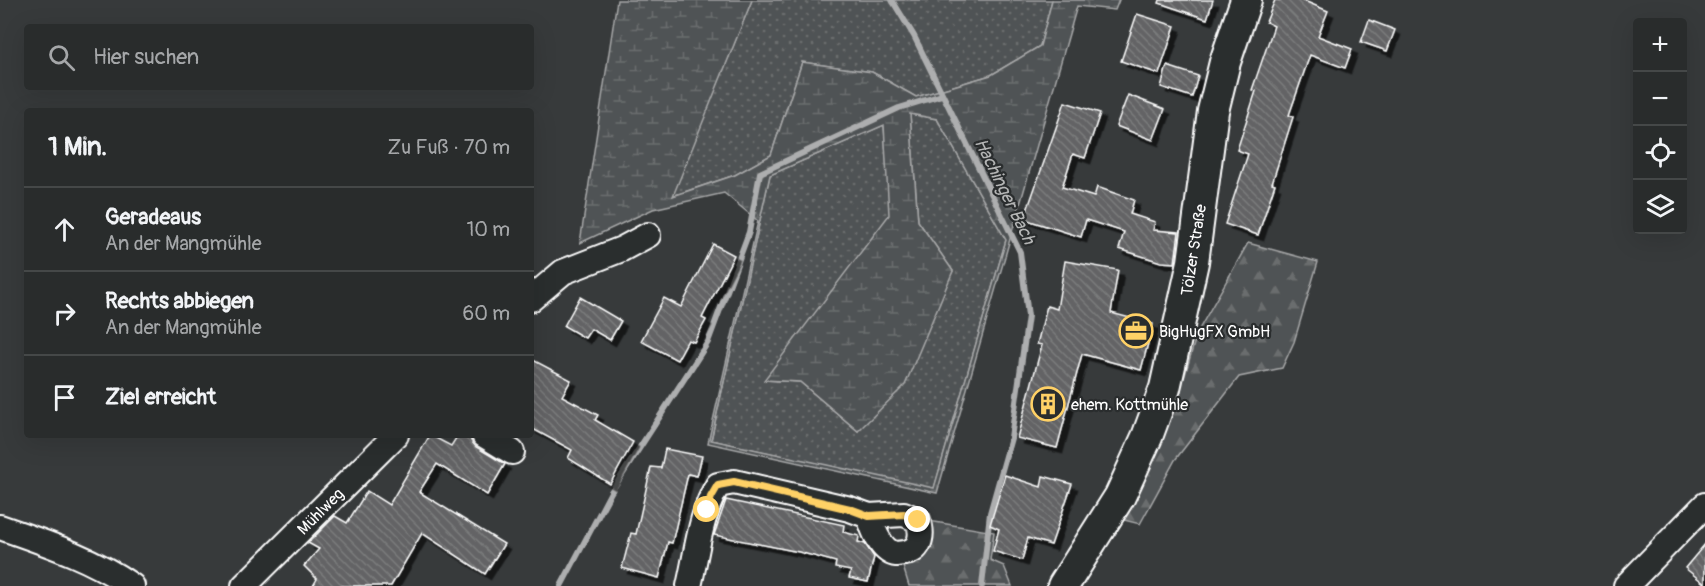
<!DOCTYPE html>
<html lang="de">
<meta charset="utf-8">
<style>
body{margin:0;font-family:Pangolin,sans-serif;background:#313434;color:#f1f3f6}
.controls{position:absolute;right:18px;top:18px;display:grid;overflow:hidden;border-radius:6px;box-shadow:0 6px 24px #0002}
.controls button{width:54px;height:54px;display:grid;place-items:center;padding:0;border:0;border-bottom:2px solid #454848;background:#292c2c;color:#f1f3f6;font:30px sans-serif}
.stop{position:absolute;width:18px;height:18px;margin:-14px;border:4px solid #ffd166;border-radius:50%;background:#fff}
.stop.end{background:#ffd166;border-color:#fff;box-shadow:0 2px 6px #0008}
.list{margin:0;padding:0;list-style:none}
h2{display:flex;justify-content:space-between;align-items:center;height:78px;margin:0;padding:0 24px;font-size:26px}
h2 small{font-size:20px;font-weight:400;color:#a5a7a9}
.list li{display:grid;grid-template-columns:39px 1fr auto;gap:18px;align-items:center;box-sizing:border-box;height:84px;padding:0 24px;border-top:2px solid #454848}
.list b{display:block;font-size:22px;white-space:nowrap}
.list p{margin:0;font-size:20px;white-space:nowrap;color:#a5a7a9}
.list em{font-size:20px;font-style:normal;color:#a5a7a9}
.icon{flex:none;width:33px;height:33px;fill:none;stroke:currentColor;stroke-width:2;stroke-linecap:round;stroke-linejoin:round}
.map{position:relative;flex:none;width:1705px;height:586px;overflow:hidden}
.search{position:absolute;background:#292c2c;box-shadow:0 6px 24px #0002;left:24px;top:24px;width:510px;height:66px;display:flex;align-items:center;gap:15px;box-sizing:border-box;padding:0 21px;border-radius:6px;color:#a5a7a9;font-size:22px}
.panel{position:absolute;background:#292c2c;box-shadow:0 6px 24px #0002;left:24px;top:108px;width:510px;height:330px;border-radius:6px}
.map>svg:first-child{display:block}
.grass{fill:url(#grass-dots);stroke:#a8a9aa;stroke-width:1.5}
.forest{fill:url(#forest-firs);stroke:#a8a9aa;stroke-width:1.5}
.wetland{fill:url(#wetland-marsh);stroke:#a8a9aa;stroke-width:1.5;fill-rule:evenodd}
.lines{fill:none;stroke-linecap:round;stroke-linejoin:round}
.stream{stroke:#adaeaf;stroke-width:6}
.building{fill:url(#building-back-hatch);stroke:#fff;stroke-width:1.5;filter:url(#shadow)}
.minor-casing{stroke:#fff;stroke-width:28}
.major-casing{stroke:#fff;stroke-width:34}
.minor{stroke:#2a2d2e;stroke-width:24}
.major{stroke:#2a2d2e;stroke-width:30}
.route{stroke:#ffd166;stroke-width:8}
.labels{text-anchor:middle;stroke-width:4.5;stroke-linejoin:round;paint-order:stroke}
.street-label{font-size:16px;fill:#fff;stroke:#2a2d2e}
.poi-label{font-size:16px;fill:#fff;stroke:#2a2d2e;text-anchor:start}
.water-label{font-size:18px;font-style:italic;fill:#b4b5b5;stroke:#2a2d2e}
</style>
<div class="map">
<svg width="1705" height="586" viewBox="0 0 1705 586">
<defs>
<pattern id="grass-dots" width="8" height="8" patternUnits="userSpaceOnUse" patternTransform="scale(1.5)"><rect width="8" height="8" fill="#505354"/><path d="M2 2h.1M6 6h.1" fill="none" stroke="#6a6d6e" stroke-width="1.8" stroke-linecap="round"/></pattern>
<pattern id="forest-firs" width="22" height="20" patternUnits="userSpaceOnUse" patternTransform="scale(1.5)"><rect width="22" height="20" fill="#505354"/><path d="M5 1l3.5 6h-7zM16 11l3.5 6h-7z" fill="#6a6d6e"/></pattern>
<pattern id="wetland-marsh" width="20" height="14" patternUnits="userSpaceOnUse" patternTransform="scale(1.5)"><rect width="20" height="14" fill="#505354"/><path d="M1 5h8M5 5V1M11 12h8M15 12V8" fill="none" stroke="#6a6d6e"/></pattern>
<pattern id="building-back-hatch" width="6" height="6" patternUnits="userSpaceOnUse" patternTransform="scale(1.5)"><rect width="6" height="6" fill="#636465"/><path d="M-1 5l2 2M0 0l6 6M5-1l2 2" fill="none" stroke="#7a7b7c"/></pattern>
<filter id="shadow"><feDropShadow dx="5.5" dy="5.5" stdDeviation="0" flood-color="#0009"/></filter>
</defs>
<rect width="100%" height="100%" fill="#373a3b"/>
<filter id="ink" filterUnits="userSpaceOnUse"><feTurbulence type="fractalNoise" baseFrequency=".0167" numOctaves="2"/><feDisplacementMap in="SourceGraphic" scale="12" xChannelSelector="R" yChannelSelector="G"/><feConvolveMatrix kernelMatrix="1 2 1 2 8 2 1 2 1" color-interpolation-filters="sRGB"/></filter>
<g filter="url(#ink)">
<g class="grass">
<polygon points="752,0 1052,0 1040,46 991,75 916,97 872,72 802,62 771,155 735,175 672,196"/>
<polygon points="910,114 937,119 1006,240 934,489 711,440 770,175 884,125 890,215 765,380 800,382 858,431 953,271 918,221"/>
</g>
<g class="forest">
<polygon points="1248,243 1318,262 1294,342 1282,368 1239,377 1175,460 1140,524 1120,519 1181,389 1197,333"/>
<polygon points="929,521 994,532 990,560 1004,566 1012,586 909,586 902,563 924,558 929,548"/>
</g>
<path class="wetland" d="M617 0H752L673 196 735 175 771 155 802 62 872 72 916 97 991 75 1040 46 1052 0H1119L1115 10 1077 6 937 493 708 443 758 221 724 193 653 209 580 243ZM910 114 937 119 1006 240 934 488 711 440 770 175 884 125 889 215 764 380 800 382 858 431 905 385 953 271 918 221Z"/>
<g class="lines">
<g class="stream">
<polyline points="892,0 914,36 1020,252 1028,316 1011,438 990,513 982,586"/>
<polyline points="561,586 611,492 708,342 749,232 760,173 899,108 942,95"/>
</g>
</g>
<g class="building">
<polygon points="1160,0 1213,0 1207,19 1159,3"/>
<polygon points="1275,0 1302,0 1328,11 1318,36 1352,49 1345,68 1310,55 1289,115 1293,117 1272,183 1275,184 1258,235 1225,224 1248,154 1237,150 1256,91 1252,90 1274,26 1266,22"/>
<polygon points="1137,14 1175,26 1159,74 1121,61"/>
<polygon points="1369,20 1395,30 1387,51 1361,42"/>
<polygon points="1167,66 1198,76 1192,97 1161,87"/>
<polygon points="1128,95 1165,109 1153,140 1116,126"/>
<polygon points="1065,102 1100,113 1085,158 1073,154 1062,187 1094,197 1097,187 1134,200 1130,214 1155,222 1153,230 1179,232 1175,263 1161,262 1119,249 1124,232 1086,220 1081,237 1024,219"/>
<polygon points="713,244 734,255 702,318 706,320 694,342 688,340 677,360 641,341 664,298 681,307"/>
<polygon points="1065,261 1118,270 1111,313 1153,324 1141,370 1082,354 1057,448 1017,438 1042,345 1037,344 1047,306 1057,309"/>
<polygon points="580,297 621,321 610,340 591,329 585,338 564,326"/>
<polygon points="531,359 571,380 562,396 598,415 595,420 633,442 610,484 568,458 572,450 531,428"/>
<polygon points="430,435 451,446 458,435 470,435 471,441 476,447 505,464 487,495 437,464 419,492 504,544 485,574 422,533 391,586 313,586 317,579 304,566 319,549 308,543 335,516 347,523 367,491 389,505"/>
<polygon points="665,449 702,456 697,476 688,474 672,543 668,542 659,578 622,568 631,533 636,534 651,467 661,468"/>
<polygon points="1005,475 1041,487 1043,476 1072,484 1051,545 1028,538 1022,560 993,551 999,529 990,525"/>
<polygon points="726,500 844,525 843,532 859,536 858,542 865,544 874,557 868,582 849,578 851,571 835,568 836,562 799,552 714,535"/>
<polygon points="1705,544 1705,584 1685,568"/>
</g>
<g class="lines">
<defs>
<g id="minor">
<polyline points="531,299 563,272 622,249 648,235"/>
<polyline points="484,435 512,452"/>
<path d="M0 527C46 543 92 558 132 586"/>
<polyline points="244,586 396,435"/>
<path d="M689 586C697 553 700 514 718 485L734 482 850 509 869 516 904 514 918 520C923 533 922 550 905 553 902 553 897 554 895 554 880 550 873 529 869 516"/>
<polyline points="1626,586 1705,505"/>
</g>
<polyline id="major" points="1063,586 1120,496 1147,437 1165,388 1193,262 1213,111 1225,62 1246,0"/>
</defs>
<use href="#minor" class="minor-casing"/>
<use href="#major" class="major-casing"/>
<use href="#minor" class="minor"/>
<use href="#major" class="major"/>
</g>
</g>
<g class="lines" filter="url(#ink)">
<polyline class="route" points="707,510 711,497 718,485 734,482 850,509 869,516 904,514 918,520"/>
</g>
<defs>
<symbol id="office-ring" viewBox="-11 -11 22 22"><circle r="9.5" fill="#2a2d2e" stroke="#ffd166" stroke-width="1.5"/><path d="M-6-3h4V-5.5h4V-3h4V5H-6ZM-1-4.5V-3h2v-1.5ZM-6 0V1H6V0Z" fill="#ffd166"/></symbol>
<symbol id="building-ring" viewBox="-11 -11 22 22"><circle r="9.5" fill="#2a2d2e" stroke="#ffd166" stroke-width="1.5"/><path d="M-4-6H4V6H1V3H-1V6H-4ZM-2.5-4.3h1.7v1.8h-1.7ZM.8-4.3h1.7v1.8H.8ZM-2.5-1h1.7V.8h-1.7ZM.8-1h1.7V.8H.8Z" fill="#ffd166"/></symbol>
</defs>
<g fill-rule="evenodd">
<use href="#office-ring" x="1117" y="312" width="38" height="38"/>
<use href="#building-ring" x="1029" y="385" width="38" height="38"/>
</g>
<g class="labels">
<g class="street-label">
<text transform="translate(1193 250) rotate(-81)" y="6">Tölzer Straße</text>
<text transform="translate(320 511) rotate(-45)" y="6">Mühlweg</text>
</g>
<g class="poi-label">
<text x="1159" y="337">BigHugFX GmbH</text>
<text x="1071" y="410">ehem. Kottmühle</text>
</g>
<g class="water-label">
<text transform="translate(1005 191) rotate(64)" y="6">Hachinger Bach</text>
</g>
</g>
</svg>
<div class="controls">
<button>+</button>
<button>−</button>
<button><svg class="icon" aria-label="locate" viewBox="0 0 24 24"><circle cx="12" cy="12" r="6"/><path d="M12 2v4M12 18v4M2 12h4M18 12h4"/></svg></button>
<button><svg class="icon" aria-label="layers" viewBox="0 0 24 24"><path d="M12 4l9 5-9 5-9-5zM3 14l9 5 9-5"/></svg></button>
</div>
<div class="stop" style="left:707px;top:510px"></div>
<div class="stop end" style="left:918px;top:520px"></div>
<div class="search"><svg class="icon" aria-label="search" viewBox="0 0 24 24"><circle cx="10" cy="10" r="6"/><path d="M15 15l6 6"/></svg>Hier suchen</div>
<section class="panel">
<h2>1 Min.<small>Zu Fuß · 70 m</small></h2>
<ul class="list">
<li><svg class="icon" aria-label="ahead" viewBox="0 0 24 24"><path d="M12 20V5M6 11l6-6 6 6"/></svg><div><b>Geradeaus</b><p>An der Mangmühle</p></div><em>10 m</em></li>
<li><svg class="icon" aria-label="right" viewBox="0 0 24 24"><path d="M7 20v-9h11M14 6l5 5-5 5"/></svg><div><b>Rechts abbiegen</b><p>An der Mangmühle</p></div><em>60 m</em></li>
<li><svg class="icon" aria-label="arrive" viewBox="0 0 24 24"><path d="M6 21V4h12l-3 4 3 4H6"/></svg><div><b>Ziel erreicht</b></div></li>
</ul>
</section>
</div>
